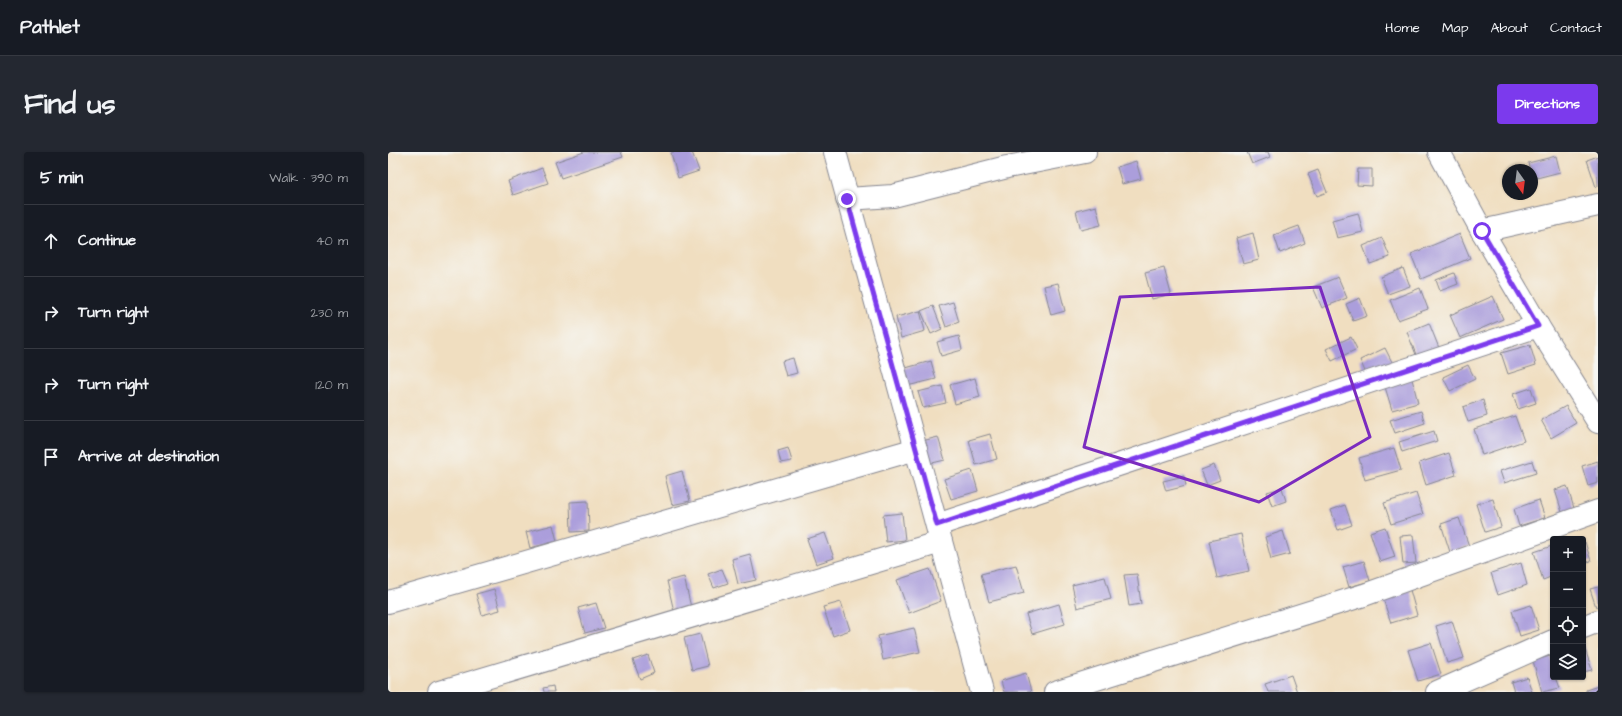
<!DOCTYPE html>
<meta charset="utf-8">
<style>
body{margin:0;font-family:"Architects Daughter",sans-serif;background:#242831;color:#f1f3f6}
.controls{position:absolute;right:12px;bottom:12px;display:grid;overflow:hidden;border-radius:4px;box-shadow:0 1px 3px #0004}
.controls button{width:36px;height:36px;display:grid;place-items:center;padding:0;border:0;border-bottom:1px solid #363941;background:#171b24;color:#f1f3f6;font:20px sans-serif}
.compass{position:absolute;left:1114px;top:12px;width:36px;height:36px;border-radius:50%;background:#171b24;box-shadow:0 1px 3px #0004;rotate:166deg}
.stop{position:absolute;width:12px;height:12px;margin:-9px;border:3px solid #7c3aed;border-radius:50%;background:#fff}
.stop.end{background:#7c3aed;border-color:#fff;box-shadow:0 1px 4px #0008}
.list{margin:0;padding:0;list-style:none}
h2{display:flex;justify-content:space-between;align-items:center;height:52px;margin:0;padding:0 16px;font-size:17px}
h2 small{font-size:13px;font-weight:400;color:#9ea1a6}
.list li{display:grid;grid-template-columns:26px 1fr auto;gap:12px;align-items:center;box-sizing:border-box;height:72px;padding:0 16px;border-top:1px solid #363941}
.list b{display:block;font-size:15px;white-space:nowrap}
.list em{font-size:13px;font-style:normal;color:#9ea1a6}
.icon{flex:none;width:22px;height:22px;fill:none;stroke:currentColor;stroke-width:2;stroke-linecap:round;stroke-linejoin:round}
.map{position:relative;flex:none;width:1210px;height:540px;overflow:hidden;border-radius:4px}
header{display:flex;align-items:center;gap:24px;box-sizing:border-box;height:56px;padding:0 20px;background:#171b24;border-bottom:1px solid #363941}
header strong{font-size:19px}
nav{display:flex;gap:22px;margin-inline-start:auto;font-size:14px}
.intro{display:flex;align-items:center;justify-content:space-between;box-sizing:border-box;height:96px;padding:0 24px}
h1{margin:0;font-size:28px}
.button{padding:10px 18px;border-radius:4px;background:#7c3aed;color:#fff;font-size:14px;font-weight:700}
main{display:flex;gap:24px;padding:0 24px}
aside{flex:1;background:#171b24;border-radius:4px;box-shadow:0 1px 3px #0004}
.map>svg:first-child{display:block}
.building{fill:#ab9edb}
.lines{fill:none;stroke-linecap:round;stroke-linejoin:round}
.minor-casing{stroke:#86868f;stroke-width:24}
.minor{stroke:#fff;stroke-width:22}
.route{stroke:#7c3aed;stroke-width:5}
.marked{fill:none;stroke:#7b2cbf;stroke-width:3;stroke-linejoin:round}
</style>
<header>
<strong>Pathlet</strong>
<nav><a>Home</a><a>Map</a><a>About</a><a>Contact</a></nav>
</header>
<div class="intro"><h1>Find us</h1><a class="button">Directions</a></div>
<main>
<aside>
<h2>5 min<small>Walk · 390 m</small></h2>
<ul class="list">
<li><svg class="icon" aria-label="ahead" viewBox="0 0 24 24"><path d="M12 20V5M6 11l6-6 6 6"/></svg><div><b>Continue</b></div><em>40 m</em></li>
<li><svg class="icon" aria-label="right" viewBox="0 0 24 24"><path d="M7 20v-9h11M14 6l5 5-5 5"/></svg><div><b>Turn right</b></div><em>230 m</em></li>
<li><svg class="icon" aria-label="right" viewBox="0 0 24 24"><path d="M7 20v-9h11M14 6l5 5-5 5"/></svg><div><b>Turn right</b></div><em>120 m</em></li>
<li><svg class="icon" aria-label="arrive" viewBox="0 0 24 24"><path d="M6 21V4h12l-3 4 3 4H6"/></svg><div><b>Arrive at destination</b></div></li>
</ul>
</aside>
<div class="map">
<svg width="1210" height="540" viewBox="0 0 1210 540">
<rect width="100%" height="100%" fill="#f6f6f2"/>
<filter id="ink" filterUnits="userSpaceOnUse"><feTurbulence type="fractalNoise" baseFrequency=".025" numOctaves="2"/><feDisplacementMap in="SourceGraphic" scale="8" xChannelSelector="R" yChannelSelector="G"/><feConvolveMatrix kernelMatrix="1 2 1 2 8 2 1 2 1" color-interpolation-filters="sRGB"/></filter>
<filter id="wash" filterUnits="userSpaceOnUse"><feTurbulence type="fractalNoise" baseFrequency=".012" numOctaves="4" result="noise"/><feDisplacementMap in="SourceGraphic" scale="16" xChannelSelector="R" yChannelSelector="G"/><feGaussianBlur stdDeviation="0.9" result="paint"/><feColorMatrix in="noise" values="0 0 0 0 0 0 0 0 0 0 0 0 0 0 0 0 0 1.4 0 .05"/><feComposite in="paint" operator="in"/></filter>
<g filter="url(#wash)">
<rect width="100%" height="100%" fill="#f0dec0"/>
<g id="blocks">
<g class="building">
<polygon points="196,0 233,0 235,5 173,26 167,10"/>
<polygon points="285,0 304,0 311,19 290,26 283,1"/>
<polygon points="859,0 880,0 882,5 864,12"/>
<polygon points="1168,4 1172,20 1145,27 1144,18 1142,18 1140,11"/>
<polygon points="1210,4 1210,34 1208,35 1199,8"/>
<polygon points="748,9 753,27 734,32 729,15"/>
<polygon points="154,16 160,31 125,43 120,29"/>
<polygon points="970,17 984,17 984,34 969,33"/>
<polygon points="930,18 939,40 929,44 920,22"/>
<polygon points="708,54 713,73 693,78 688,59"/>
<polygon points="970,61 975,80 949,86 944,68"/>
<polygon points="911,74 917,91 892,101 886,83"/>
<polygon points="865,81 871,108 855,112 848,86"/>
<polygon points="1072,82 1082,106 1033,127 1023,102"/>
<polygon points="994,86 1002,105 982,112 975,94"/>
<polygon points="776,116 783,142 764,147 757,121"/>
<polygon points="1015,116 1022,134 1000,142 993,125"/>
<polygon points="1066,121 1070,132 1052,139 1048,128"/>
<polygon points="950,125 959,146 934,156 925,135"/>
<polygon points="670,131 677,159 663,163 656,134"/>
<polygon points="1032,136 1040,157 1010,168 1002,148"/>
<polygon points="1105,144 1115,167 1072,186 1062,163"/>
<polygon points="972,146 979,164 965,169 958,152"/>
<polygon points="565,150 571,170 558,175 551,154"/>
<polygon points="545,154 554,177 543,182 533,159"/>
<polygon points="532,159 537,179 513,186 508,165"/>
<polygon points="1041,171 1051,196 1029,205 1019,180"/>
<polygon points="571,184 574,198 553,204 549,190"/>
<polygon points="963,185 969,197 944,209 938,197"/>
<polygon points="1142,193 1148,213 1120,222 1113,201"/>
<polygon points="997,196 1005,212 979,224 972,208"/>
<polygon points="405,206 409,221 398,224 394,209"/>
<polygon points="543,209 548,227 519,234 514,217"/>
<polygon points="1080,213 1087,227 1062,239 1055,225"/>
<polygon points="587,226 592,245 567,252 562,233"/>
<polygon points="1024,227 1030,251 1004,258 997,235"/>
<polygon points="554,234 558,251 535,256 530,240"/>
<polygon points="1143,236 1148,251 1130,257 1125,242"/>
<polygon points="1095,248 1099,264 1080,270 1075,255"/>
<polygon points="1178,254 1188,271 1163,286 1153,268"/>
<polygon points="1033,259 1037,271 1007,281 1002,268"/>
<polygon points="1127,264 1136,289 1094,303 1086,277"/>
<polygon points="1046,279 1049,289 1014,300 1011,290"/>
<polygon points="602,282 609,307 588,313 581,288"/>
<polygon points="550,285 557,308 540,312 534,289"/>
<polygon points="400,296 404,309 393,311 390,299"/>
<polygon points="1006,296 1013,318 977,328 971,306"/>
<polygon points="1061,301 1068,323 1038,333 1031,311"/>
<polygon points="1144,309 1148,321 1116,331 1112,319"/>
<polygon points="1210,309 1210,331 1200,334 1194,314"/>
<polygon points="826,313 832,328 819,333 813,318"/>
<polygon points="584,318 590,339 563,347 556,327"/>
<polygon points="294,319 302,349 284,353 277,324"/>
<polygon points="796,324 798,334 778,339 775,329"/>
<polygon points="1179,334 1186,356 1174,360 1167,338"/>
<polygon points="894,336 898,349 884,354 879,340"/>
<polygon points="1028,341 1035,362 1003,372 996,351"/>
<polygon points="1105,347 1113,375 1097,380 1088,352"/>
<polygon points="1151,348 1157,366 1131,374 1126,357"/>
<polygon points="200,349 201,379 183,380 182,350"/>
<polygon points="957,353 964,373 950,378 943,358"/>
<polygon points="514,361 517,388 498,390 495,363"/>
<polygon points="1071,366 1081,394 1062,400 1053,372"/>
<polygon points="165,373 169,389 142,396 138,380"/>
<polygon points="997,375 1007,405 992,410 982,380"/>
<polygon points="895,379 902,402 883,407 877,385"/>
<polygon points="437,381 446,406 428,412 419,387"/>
<polygon points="853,382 861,419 829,426 821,389"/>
<polygon points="1025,383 1028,411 1015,412 1012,384"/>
<polygon points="1197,390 1203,409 1195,411 1195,391"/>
<polygon points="1164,394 1165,424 1155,428 1146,400"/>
<polygon points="362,402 368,428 350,432 344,407"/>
<polygon points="976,409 982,429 961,435 955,415"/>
<polygon points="1133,411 1139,433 1110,443 1103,421"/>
<polygon points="628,413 636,441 601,450 593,422"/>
<polygon points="334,417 340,431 326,436 320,422"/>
<polygon points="542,417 553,449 521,461 509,428"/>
<polygon points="749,422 753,452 741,454 736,423"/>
<polygon points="296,425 304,460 287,464 279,429"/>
<polygon points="717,425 723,447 689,456 684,433"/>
<polygon points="1210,435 1210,454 1208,455 1202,437"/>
<polygon points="106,437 112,458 94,463 88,442"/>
<polygon points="1022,438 1029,463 1003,471 995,447"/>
<polygon points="453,450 462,478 445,484 435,455"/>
<polygon points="208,451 216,476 197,481 190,456"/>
<polygon points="671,452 677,472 644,482 638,462"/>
<polygon points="1143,453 1151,478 1132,484 1124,459"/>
<polygon points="1064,469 1076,506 1059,511 1048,474"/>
<polygon points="526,476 532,500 495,508 490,484"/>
<polygon points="312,482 320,514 304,518 296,486"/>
<polygon points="1043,491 1053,522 1030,529 1020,498"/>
<polygon points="1195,491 1204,518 1195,520"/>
<polygon points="260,503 266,521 252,527 245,508"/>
<polygon points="1162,504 1165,514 1165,525 1168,525 1172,536 1154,540 1145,509"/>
<polygon points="638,521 643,540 616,540 613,529"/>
<polygon points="903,523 909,540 880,540 877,532"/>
<polygon points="1139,525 1144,540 1126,540 1123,530"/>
<polygon points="165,534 166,540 156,540 155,536"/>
<polygon points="1210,534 1210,540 1198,540 1198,538"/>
</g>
</g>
</g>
<g filter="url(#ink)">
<use href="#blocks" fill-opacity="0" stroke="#86868f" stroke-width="1"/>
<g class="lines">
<defs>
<g id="minor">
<polyline points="447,0 594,540"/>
<polyline points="1051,0 1094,79 1150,174 1210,270"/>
<polyline points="459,47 505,44 619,15 697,0"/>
<polyline points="1094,79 1210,53"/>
<polyline points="549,373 1150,174"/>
<polyline points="0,450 528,297"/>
<polyline points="1195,475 1210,469"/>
<polyline points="51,540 553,390"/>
<polyline points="667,540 976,443 1210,359"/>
<polyline points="1049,540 1165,489"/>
</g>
</defs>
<use href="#minor" class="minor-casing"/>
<use href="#minor" class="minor"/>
</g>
</g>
<g class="lines" filter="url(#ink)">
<polyline class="route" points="459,47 549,373 1150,174 1094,79"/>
</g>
<path class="marked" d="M932 135 982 285 871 350 696 295 732 145Z"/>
</svg>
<div class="controls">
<button>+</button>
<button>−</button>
<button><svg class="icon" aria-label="locate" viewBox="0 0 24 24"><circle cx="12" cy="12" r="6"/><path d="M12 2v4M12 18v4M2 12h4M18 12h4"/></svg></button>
<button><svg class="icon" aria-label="layers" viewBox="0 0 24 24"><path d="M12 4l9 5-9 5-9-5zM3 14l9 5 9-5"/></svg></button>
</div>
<svg class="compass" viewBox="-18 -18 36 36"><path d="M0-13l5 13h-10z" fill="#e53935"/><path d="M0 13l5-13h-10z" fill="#9ea1a6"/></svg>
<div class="stop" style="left:1094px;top:79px"></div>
<div class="stop end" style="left:459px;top:47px"></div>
</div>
</main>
